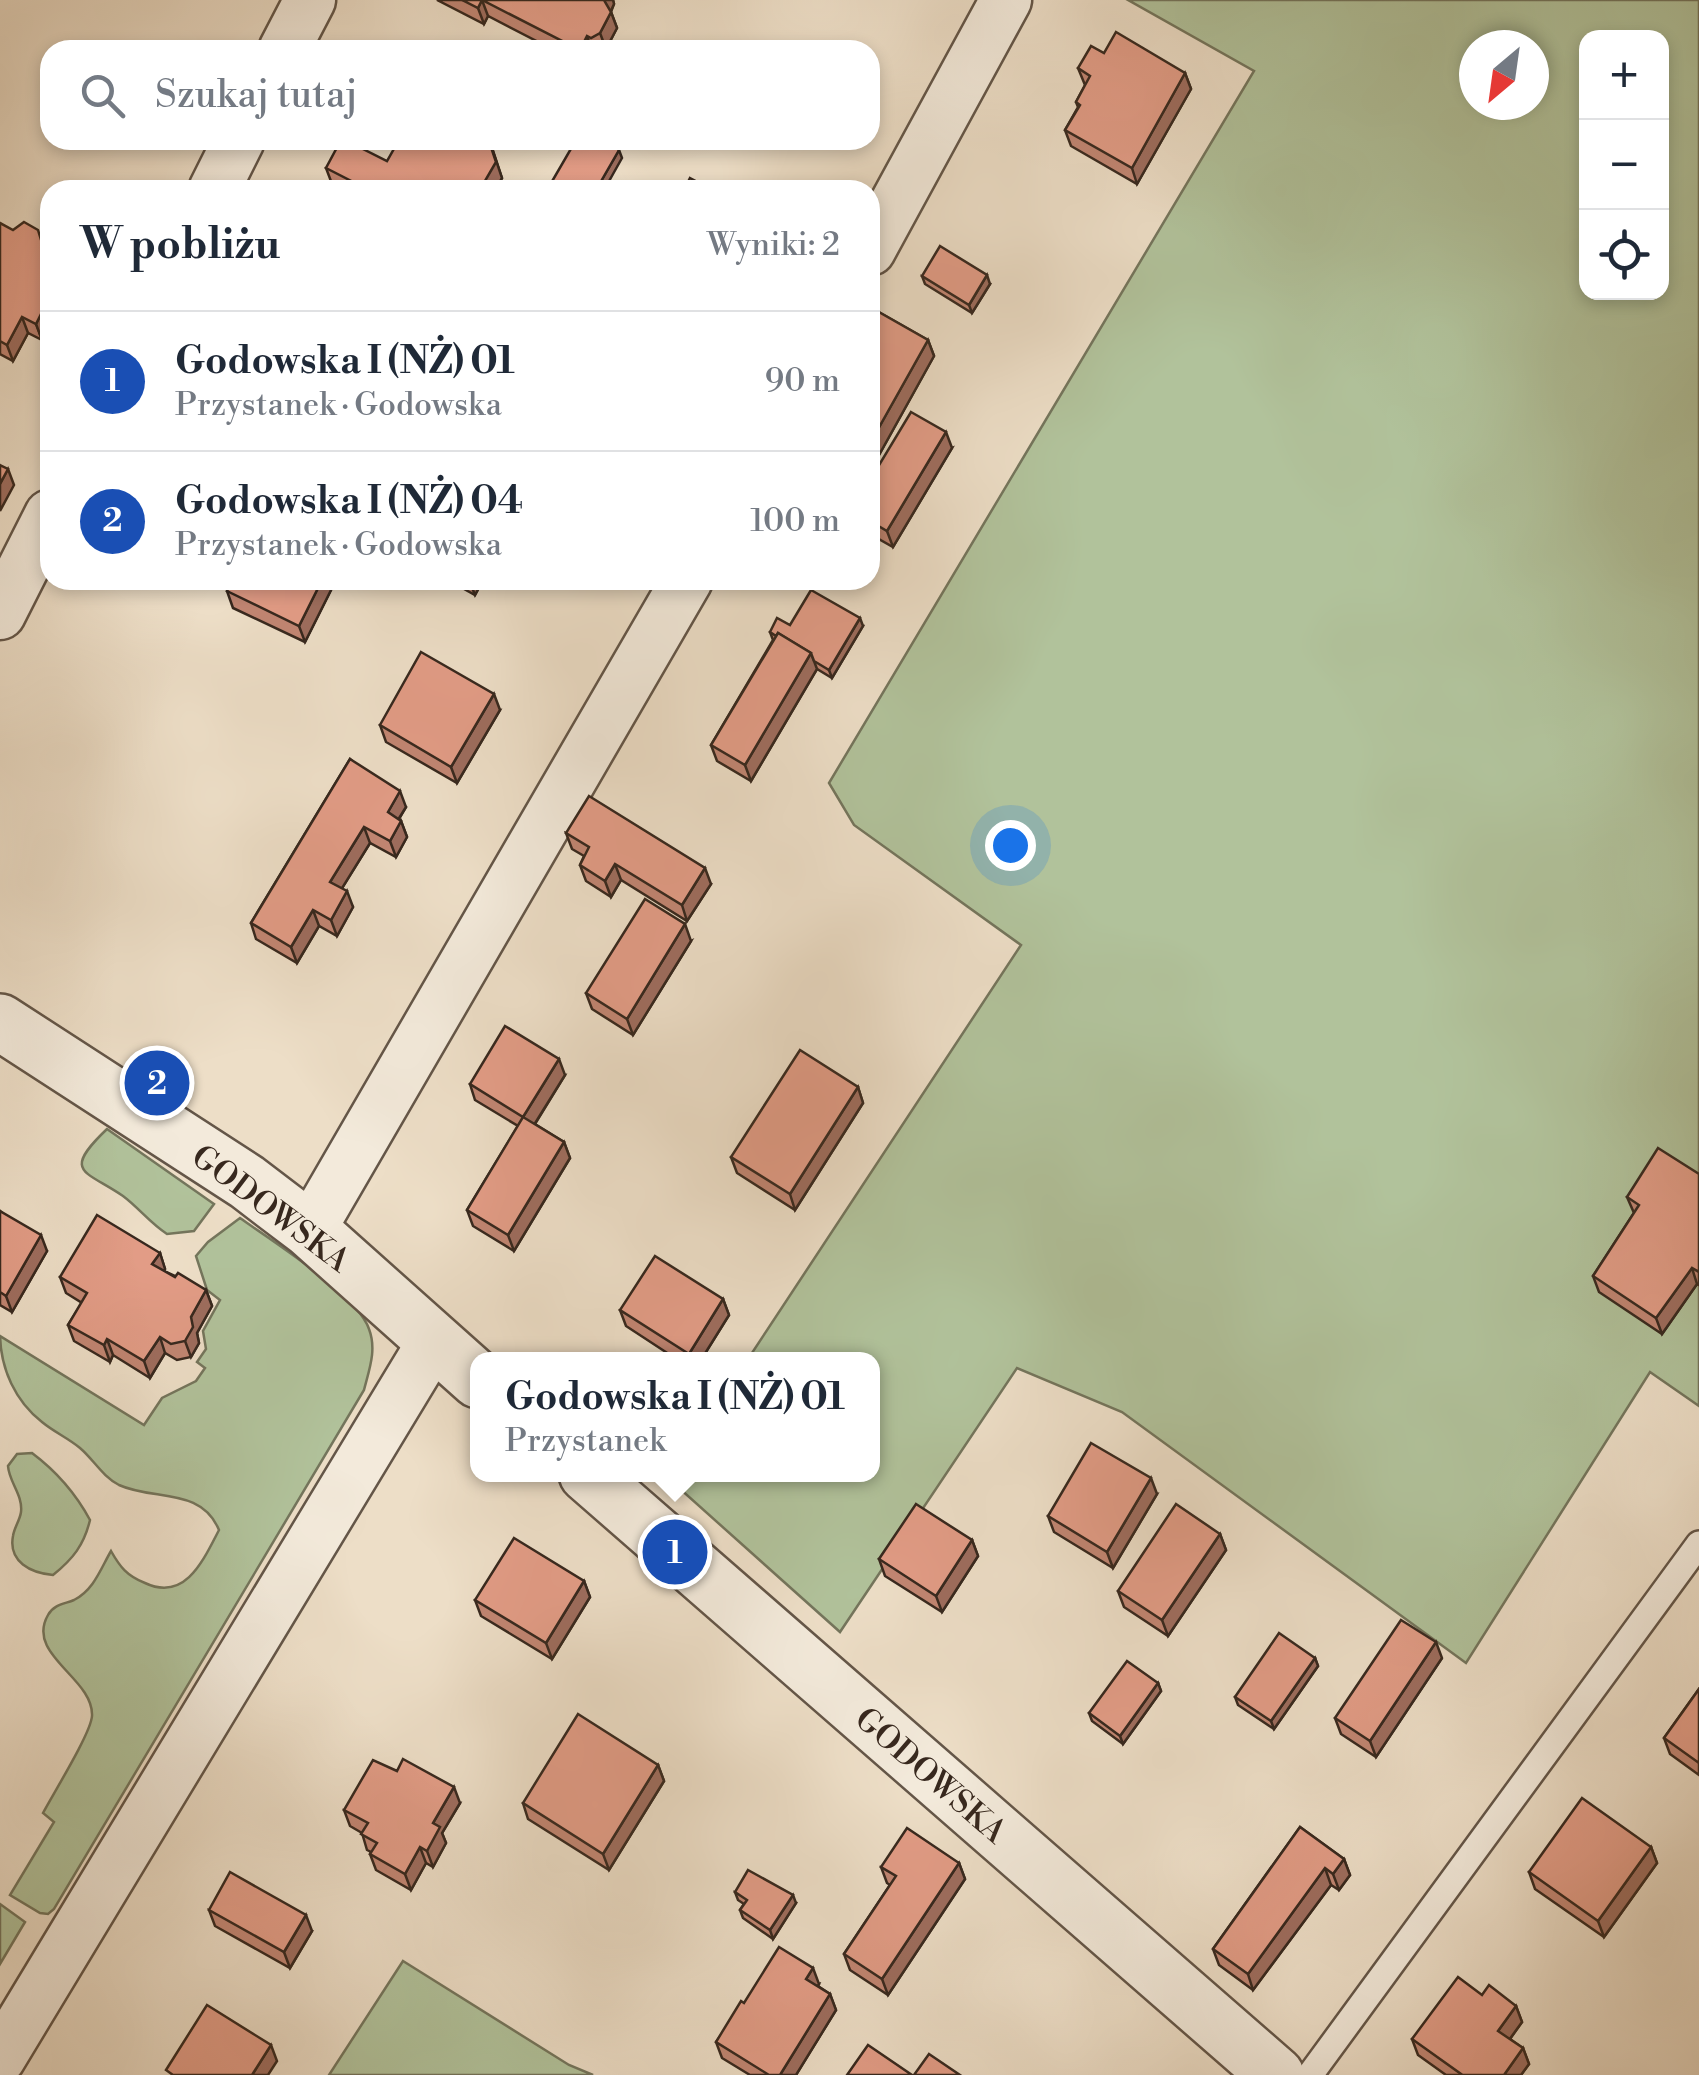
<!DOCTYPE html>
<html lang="pl">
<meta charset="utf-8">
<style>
body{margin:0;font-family:"Libre Bodoni",serif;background:#f2f2f3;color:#1f2937}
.controls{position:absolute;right:30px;top:30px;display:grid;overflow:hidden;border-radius:20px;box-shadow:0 5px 15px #0003}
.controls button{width:90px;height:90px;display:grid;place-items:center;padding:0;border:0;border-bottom:2px solid #e0e1e3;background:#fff;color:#1f2937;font:50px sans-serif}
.compass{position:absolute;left:1459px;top:30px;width:90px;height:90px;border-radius:50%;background:#fff;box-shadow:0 5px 15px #0003;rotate:209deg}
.you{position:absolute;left:1010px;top:845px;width:35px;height:35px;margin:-25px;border:8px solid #fff;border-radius:50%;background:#1a73e8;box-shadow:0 0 0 15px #1a73e833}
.badge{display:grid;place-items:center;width:65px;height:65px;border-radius:50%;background:#b45309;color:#fff;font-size:32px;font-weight:700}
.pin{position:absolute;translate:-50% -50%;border:5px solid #fff;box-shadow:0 2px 10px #0006}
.popup{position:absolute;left:470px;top:1352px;width:410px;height:130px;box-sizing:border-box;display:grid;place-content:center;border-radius:20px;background:#fff;filter:drop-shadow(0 2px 8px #0005);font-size:32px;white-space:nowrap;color:#747a83}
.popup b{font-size:38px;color:#1f2937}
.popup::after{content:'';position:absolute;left:50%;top:100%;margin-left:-20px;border:20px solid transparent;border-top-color:#fff}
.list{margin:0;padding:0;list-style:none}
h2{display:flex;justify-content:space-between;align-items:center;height:130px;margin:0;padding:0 40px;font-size:42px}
h2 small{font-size:32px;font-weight:400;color:#747a83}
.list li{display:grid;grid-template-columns:65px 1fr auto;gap:30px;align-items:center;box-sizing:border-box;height:140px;padding:0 40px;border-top:2px solid #e0e1e3}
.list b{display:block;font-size:38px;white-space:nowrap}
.list p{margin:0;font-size:32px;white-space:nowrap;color:#747a83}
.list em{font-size:32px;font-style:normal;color:#747a83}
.icon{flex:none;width:55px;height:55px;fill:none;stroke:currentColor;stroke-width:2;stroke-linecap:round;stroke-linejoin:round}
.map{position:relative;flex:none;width:1699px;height:2075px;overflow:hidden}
.search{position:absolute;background:#fff;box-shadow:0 5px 15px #0003;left:40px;top:40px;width:840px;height:110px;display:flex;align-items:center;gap:25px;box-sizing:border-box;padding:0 35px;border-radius:30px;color:#747a83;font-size:38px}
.panel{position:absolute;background:#fff;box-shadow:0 5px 15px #0003;left:40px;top:180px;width:840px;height:410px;border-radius:30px}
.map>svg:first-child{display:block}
.green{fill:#b1c29b;stroke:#74755c;stroke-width:2.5;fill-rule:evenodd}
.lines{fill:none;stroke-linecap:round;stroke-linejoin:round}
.service-casing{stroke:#645648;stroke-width:30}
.minor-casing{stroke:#645648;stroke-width:55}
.tertiary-casing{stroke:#645648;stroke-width:60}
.service{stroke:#f3eadb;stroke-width:25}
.minor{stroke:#f3eadb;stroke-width:50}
.tertiary{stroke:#f3eadb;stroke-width:55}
.wall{fill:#c28673;stroke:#37281e;stroke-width:2.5}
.shaded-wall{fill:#9e6d5e;stroke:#37281e;stroke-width:2.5}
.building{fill:#e29c86;stroke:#37281e;stroke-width:2.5}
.labels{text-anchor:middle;stroke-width:8;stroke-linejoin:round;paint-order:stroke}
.street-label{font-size:32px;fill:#37281e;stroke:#f3eadb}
</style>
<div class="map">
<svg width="1699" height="2075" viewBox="0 0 1699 2075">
<rect width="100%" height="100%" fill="#eddec7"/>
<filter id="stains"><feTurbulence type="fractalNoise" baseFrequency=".002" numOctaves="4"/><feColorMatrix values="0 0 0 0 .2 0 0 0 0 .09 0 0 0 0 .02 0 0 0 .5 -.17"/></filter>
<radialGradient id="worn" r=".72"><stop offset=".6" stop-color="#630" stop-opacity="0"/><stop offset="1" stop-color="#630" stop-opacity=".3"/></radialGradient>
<g class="green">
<path d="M1128 0H1699V1406L1650 1372 1466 1663 1122 1412 1017 1368 840 1632 669 1479 672 1474H872V1360L748 1359 1021 945 854 825 829 783 1254 71ZM1586 38H1662V292H1586ZM1474 45H1534V105H1474Z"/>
<path d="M107 1129 214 1204 194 1231 167 1234C150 1223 139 1208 123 1196 85 1170 61 1173 107 1129Z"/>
<path d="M240 1218C272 1241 357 1294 369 1329 377 1350 369 1370 364 1390L54 1909 48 1914 40 1913 10 1895 54 1822 43 1813C53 1794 91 1733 92 1716 94 1678 25 1655 48 1615 54 1604 65 1604 74 1600 94 1590 101 1568 111 1551 120 1567 127 1576 145 1583 185 1602 203 1561 219 1530 201 1487 154 1501 119 1485 102 1476 94 1460 80 1448 68 1438 54 1432 42 1422 15 1401 1 1369 0 1336L144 1425 162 1398 196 1381 205 1368 197 1362 206 1349 203 1331 220 1300 207 1290 196 1256 208 1242Z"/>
<path d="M32 1453C56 1471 76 1494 90 1520 84 1545 73 1559 53 1575 31 1573 8 1562 13 1536 14 1528 20 1520 21 1512 23 1495 9 1482 8 1466L17 1454Z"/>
<polygon points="0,1904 25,1922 0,1964"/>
<polygon points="403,1961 569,2065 593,2075 329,2075"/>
</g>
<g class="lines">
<defs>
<polyline id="service" points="1310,2075 1699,1544"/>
<g id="minor">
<polyline points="284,50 310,0"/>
<polyline points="214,190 239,140"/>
<polyline points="870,250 1006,0"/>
<polyline points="0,614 50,515"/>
<polyline points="310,1230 687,580"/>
<polyline points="0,2058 433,1342"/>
</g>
<g id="tertiary">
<polyline points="0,1022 247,1182 310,1230 478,1380"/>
<polyline points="587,1474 1276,2075"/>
</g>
</defs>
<use href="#service" class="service-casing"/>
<use href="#minor" class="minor-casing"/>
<use href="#tertiary" class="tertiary-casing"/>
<use href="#service" class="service"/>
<use href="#minor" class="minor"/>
<use href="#tertiary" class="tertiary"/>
</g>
<g class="wall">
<polygon points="437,0 613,0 614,4 611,12 617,28 606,49 604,50 554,50 488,16 484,24"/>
<polygon points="1104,53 1185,73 1191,89 1137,184 1071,146 1065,130 1078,107 1076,102 1085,85 1078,68"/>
<polygon points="491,145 502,178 495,190 343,190 332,184 326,168 387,161"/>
<polygon points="0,223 42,340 28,333 13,361 0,354"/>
<polygon points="922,276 990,284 972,313 925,284"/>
<polygon points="870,307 928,340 934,356 879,455 870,449"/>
<polygon points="952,448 893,547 870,534 870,480"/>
<polygon points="233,580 336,580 305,642 233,608 227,591"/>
<polygon points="448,580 483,580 475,595"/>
<polygon points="790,625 863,626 832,678 817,669 751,781 717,761 711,745 773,640 770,632"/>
<polygon points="500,710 457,783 386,742 380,725"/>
<polygon points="350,759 406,807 399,819 401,821 407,837 396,857 370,843 342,888 353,907 337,936 319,926 297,963 256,939 251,923"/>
<polygon points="566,833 711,884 687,921 621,880 611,897 586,881 580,865 584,856 572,849"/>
<polygon points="691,941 633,1035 592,1009 586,993"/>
<polygon points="565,1075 535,1124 564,1142 570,1158 514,1251 473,1226 467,1210 518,1126 475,1100 470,1084"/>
<polygon points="858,1087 863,1103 795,1210 737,1173 731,1157"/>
<polygon points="1699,1174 1699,1285 1697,1284 1662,1334 1599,1292 1593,1276 1634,1213 1627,1197"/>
<polygon points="0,1211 47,1251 12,1312 0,1305"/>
<polygon points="160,1253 165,1269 164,1271 206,1290 212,1306 197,1333 199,1343 191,1357 177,1360 165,1353 150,1378 113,1355 110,1362 74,1341 68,1325 82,1303 66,1293 60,1277"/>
<polygon points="723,1299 729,1315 701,1360 678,1360 626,1326 620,1310"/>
<polygon points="1157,1494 1113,1568 1054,1532 1048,1516"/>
<polygon points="1220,1534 1226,1550 1168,1636 1124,1607 1118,1591"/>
<polygon points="972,1540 978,1556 942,1612 885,1576 879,1559"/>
<polygon points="584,1581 590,1597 552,1659 481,1616 475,1600"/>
<polygon points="1315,1658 1318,1666 1274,1729 1238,1705 1235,1697"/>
<polygon points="1442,1658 1376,1757 1341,1734 1335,1718"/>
<polygon points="1158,1683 1161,1691 1123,1744 1092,1721 1089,1713"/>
<polygon points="1699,1689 1699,1775 1670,1754 1664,1738"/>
<polygon points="658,1765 664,1781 609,1870 528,1819 523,1803"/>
<polygon points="460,1803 442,1833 446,1843 433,1867 426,1863 411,1890 376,1870 370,1854 371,1852 367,1850 362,1833 350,1826 344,1810"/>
<polygon points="1300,1827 1344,1859 1350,1875 1339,1890 1331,1885 1253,1990 1219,1965 1213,1949"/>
<polygon points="1651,1847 1657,1863 1604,1937 1535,1889 1529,1872"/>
<polygon points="959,1863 965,1879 888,1995 850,1970 844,1954 890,1885 887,1883 881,1867"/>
<polygon points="735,1892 796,1903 773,1939 743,1918 740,1910 744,1904 738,1900"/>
<polygon points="209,1910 312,1931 290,1968 215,1926"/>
<polygon points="819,1984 818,1986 830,1994 836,2010 796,2075 750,2075 722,2058 716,2042 744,2003"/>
<polygon points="1482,1995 1516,2006 1522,2022 1510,2039 1523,2048 1529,2064 1521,2075 1446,2075 1418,2055 1412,2039"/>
</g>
<g class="shaded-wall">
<polygon points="482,0 488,16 484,24 478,8"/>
<polygon points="604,0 613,0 614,4 609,15"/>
<polygon points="611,12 617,28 606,49 600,33"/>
<polygon points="587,36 592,50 580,50"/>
<polygon points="1185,73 1191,89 1137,184 1132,168"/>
<polygon points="482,140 493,140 491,145 502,178 495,190 489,190 485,181"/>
<polygon points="619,150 622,158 604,190 596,190"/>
<polygon points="987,275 990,284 972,313 969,305"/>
<polygon points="50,296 50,324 42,340 36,324"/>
<polygon points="22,317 28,333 13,361 7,345"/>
<polygon points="928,340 934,356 879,455 873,438"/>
<polygon points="946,432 952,448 893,547 887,531"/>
<polygon points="8,469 14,485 0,511 0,484"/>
<polygon points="322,580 336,580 305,642 299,626"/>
<polygon points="469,580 483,580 475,595"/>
<polygon points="860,618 863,626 832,678 829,670"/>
<polygon points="811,653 817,669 751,781 745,765"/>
<polygon points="494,694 500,710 457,783 451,767"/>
<polygon points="400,791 406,807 393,828 388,812"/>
<polygon points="401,821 407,837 396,857 390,841"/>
<polygon points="364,827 370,843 336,898 330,882"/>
<polygon points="615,864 621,880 611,897 605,881"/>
<polygon points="705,868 711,884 687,921 682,905"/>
<polygon points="347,891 353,907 337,936 331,920"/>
<polygon points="313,910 319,926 297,963 291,947"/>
<polygon points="685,924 691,941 633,1035 627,1019"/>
<polygon points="559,1059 565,1075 529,1133 523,1117"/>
<polygon points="858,1087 863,1103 795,1210 790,1194"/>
<polygon points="564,1142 570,1158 514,1251 508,1235"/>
<polygon points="41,1235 47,1251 12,1312 6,1296"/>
<polygon points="160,1253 165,1269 158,1280 152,1264"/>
<polygon points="1692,1268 1697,1284 1662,1334 1656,1318"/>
<polygon points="206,1290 212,1306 197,1333 199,1343 191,1357 185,1341 191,1317"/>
<polygon points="723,1299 729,1315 701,1360 691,1360 689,1354"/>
<polygon points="160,1337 165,1353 150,1378 144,1361"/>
<polygon points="107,1339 113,1355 110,1362 104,1345"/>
<polygon points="1151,1478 1157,1494 1113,1568 1107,1552"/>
<polygon points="1220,1534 1226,1550 1168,1636 1162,1620"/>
<polygon points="972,1540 978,1556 942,1612 936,1596"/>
<polygon points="584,1581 590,1597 552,1659 546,1643"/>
<polygon points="1436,1642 1442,1658 1376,1757 1370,1741"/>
<polygon points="1315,1658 1318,1666 1274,1729 1271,1721"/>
<polygon points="1158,1683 1161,1691 1123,1744 1120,1736"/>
<polygon points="658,1765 664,1781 609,1870 603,1854"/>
<polygon points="454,1787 460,1803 442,1833 446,1843 433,1867 427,1851 433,1823"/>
<polygon points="420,1847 426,1863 411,1890 405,1874"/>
<polygon points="1651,1847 1657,1863 1604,1937 1598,1921"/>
<polygon points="1344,1859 1350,1875 1339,1890 1333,1874"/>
<polygon points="959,1863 965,1879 888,1995 882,1979"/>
<polygon points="1325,1868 1331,1885 1253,1990 1248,1974"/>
<polygon points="793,1895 796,1903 773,1939 770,1930"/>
<polygon points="306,1915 312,1931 290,1968 284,1952"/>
<polygon points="813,1968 819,1984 812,1995 806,1979"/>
<polygon points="830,1994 836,2010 796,2075 780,2075"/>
<polygon points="1516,2006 1522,2022 1504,2047 1498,2031"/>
<polygon points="271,2045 277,2061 268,2075 252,2075"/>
<polygon points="1523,2048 1529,2064 1521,2075 1504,2075"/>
</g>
<g class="building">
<polygon points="462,0 604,0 611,12 600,33 591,38 587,36 580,50 482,0 478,8"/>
<polygon points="1116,32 1185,73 1132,168 1065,130 1080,105 1076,102 1090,76 1078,68 1091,46 1104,53"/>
<polygon points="341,140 345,140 387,161 399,140 488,140 489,141 496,162 485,181 464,188 456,183 452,190 369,190 326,168"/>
<polygon points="576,140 603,140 619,150 596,190 547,190"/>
<polygon points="690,178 713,190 684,190"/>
<polygon points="24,222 38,230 42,243 50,247 50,296 36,324 22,317 7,345 0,341 0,223 13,230"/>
<polygon points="940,246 987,275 969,305 922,276"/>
<polygon points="870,307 928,340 873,438 870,436"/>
<polygon points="911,412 946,432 887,531 870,521 870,480"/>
<polygon points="0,465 8,469 0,484"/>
<polygon points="233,580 322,580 299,626 227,591"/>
<polygon points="811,590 860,618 829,670 814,661 811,653 778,633 776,636 770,632 777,618 790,625"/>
<polygon points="778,633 811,653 745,765 711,745"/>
<polygon points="421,652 494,694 451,767 380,725"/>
<polygon points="350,759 400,791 388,812 401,821 390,841 364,827 330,882 347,891 331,920 313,910 291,947 251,923"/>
<polygon points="589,796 705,868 682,905 615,864 605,881 580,865 589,847 566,833"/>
<polygon points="645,899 685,924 627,1019 586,993"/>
<polygon points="505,1026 559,1059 523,1117 470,1084"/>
<polygon points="800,1050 858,1087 790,1194 731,1157"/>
<polygon points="523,1117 564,1142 508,1235 467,1210"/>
<polygon points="1658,1148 1699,1174 1699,1272 1692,1268 1656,1318 1593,1276 1639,1205 1627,1197"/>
<polygon points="0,1211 41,1235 6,1296 0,1292"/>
<polygon points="97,1215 160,1253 152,1264 175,1277 178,1273 206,1290 191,1317 193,1327 185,1341 171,1344 160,1337 144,1361 107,1339 104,1345 68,1325 87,1293 60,1277"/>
<polygon points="655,1256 723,1299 689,1354 620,1310"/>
<polygon points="1091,1443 1151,1478 1107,1552 1048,1516"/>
<polygon points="916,1504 972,1540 936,1596 879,1559"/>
<polygon points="1176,1504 1220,1534 1162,1620 1118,1591"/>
<polygon points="514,1538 584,1581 546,1643 475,1600"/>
<polygon points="1401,1620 1436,1642 1370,1741 1335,1718"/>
<polygon points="1279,1633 1315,1658 1271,1721 1235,1697"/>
<polygon points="1127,1661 1158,1683 1120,1736 1089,1713"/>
<polygon points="1699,1689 1699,1763 1664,1738"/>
<polygon points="578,1714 658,1765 603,1854 523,1803"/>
<polygon points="403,1759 454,1787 433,1823 440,1827 427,1851 420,1847 405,1874 370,1854 377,1843 361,1834 368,1823 344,1810 373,1760 397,1771"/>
<polygon points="1582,1798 1651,1847 1598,1921 1529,1872"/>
<polygon points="1300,1827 1344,1859 1333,1874 1325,1868 1248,1974 1213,1949"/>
<polygon points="907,1828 959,1863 882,1979 844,1954 896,1876 881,1867"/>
<polygon points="748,1870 793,1895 770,1930 740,1910 747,1900 735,1892"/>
<polygon points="230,1872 306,1915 284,1952 209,1910"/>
<polygon points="779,1947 813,1968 806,1979 830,1994 780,2075 769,2075 716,2042 741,2001 744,2003"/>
<polygon points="1458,1977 1482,1995 1489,1985 1516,2006 1498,2031 1523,2048 1504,2075 1460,2075 1461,2074 1412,2039"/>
<polygon points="207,2005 271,2045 252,2075 173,2075 166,2070"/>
<polygon points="868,2045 912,2075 847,2075"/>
<polygon points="929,2054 960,2075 914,2075"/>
</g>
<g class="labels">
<g class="street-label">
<text transform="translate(271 1208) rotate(37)" y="11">GODOWSKA</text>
<text transform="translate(931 1775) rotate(41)" y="11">GODOWSKA</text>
</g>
</g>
<rect width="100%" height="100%" filter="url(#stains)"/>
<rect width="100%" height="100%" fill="url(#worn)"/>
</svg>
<div class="controls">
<button>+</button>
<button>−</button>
<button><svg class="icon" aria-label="locate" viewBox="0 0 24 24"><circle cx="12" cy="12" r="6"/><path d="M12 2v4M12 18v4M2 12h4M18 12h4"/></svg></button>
</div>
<svg class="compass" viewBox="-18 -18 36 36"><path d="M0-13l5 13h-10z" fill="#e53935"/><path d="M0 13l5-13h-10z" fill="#747a83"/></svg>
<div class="you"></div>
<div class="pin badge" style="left:675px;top:1552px;background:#1a4fb4">1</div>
<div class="popup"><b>Godowska I (NŻ) 01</b>Przystanek</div>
<div class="pin badge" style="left:157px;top:1083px;background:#1a4fb4">2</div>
<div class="search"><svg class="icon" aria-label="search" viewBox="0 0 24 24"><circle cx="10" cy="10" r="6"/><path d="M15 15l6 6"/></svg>Szukaj tutaj</div>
<section class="panel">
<h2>W pobliżu<small>Wyniki: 2</small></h2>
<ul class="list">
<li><span class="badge" style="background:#1a4fb4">1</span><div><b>Godowska I (NŻ) 01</b><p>Przystanek · Godowska</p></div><em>90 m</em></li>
<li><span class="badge" style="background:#1a4fb4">2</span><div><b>Godowska I (NŻ) 04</b><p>Przystanek · Godowska</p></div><em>100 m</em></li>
</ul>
</section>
</div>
